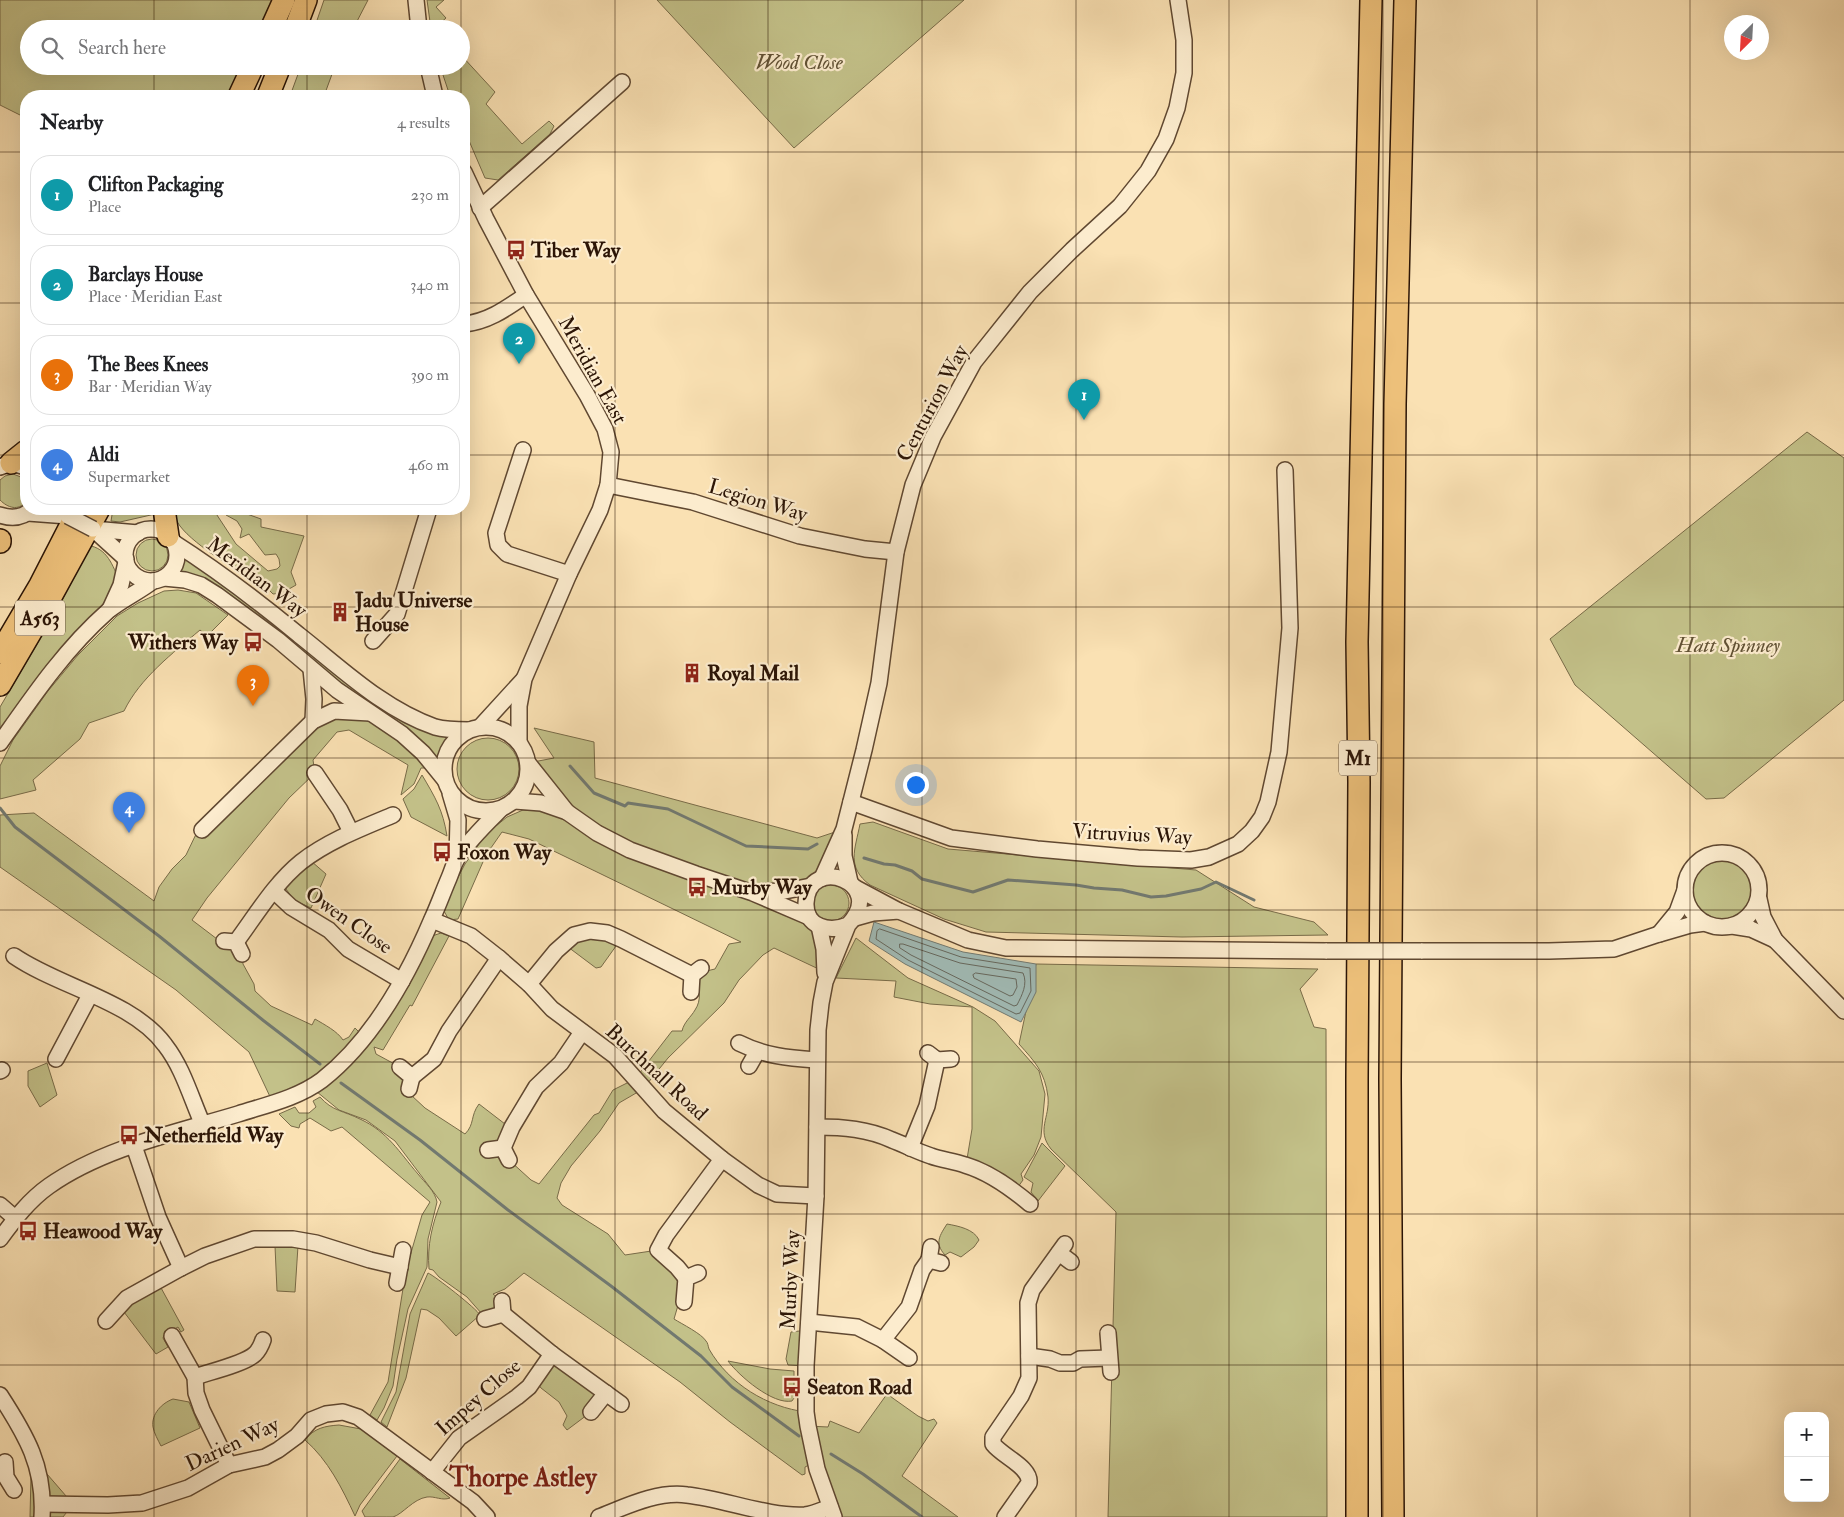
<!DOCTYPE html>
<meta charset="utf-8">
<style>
body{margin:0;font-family:"IM FELL Double Pica",serif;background:#f6f6f6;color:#202124}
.controls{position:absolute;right:15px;bottom:15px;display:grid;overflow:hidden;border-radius:10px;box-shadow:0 5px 20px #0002}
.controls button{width:45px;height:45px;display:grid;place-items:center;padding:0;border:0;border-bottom:1px solid #e0e0e0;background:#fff;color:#202124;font:25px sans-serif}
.compass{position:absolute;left:1724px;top:15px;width:45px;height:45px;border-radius:50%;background:#fff;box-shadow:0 5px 20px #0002;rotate:204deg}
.you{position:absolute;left:915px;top:784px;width:18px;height:18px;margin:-12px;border:4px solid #fff;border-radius:50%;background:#1a73e8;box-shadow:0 0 0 8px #1a73e833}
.badge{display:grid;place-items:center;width:32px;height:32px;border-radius:50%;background:#0f766e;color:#fff;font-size:16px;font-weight:700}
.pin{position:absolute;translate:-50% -41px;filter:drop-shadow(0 1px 2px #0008)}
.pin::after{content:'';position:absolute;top:26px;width:18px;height:15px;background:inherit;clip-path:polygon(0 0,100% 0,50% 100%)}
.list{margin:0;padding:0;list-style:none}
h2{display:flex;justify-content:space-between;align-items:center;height:65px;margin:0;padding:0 20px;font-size:21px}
h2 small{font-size:16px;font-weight:400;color:#757577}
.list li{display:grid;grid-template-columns:32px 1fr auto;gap:15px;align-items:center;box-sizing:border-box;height:80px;margin:0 10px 10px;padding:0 10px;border:1px solid #e0e0e0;border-radius:20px}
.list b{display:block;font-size:19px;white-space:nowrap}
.list p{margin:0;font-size:16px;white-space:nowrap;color:#757577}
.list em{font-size:16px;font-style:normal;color:#757577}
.icon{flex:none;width:28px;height:28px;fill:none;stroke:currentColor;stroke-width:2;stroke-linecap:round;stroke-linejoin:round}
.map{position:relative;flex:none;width:1844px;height:1517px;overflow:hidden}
.search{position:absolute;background:#fff;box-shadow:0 5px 20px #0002;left:20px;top:20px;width:450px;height:55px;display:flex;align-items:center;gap:12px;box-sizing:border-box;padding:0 18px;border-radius:28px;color:#757577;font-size:19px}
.panel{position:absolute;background:#fff;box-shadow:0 5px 20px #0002;left:20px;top:90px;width:450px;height:425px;border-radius:20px}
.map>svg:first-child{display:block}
.green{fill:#c3c189;stroke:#786b48}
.water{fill:#a1bbb6;stroke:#727970}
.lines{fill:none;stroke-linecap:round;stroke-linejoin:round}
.shore{stroke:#66685e;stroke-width:1}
.stream{stroke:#727970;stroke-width:3}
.minor-casing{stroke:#604831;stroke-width:18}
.highway-casing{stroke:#2c1506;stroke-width:24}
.minor{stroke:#fcecce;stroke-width:15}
.highway{stroke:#edc07a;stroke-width:21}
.minor-bridge-casing{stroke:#604831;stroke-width:18;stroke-linecap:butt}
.minor-bridge{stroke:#fcecce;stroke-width:15}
.grid{fill:none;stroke:#2c1506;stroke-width:1;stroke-opacity:0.55}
.labels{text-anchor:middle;stroke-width:4.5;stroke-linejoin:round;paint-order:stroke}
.shield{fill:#fcecce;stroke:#6a5642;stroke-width:1}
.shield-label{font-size:20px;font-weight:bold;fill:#2c1506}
.park-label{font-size:21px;font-style:italic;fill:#615134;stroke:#fcecce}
.poi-label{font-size:21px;font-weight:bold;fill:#2c1506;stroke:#fcecce;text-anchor:start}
.street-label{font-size:21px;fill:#2c1506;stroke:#fcecce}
.district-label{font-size:26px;font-weight:bold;fill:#7a1f14;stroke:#fcecce}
</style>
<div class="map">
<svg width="1844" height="1517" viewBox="0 0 1844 1517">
<rect width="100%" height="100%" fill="#fae1b3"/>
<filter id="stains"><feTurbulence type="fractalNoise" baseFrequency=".004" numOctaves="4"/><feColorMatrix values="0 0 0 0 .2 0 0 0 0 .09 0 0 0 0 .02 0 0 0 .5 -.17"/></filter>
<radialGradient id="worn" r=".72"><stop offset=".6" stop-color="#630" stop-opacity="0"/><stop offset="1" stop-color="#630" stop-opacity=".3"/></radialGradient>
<g class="green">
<polygon points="0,0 284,0 271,29 29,29 29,66 253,66 239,96 26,96 26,118 0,105"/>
<polygon points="324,0 368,0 353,29 314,29"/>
<polygon points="427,0 444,0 436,7 446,18 437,26 438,29 431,29"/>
<polygon points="657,0 964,0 794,148"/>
<polygon points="461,55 495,92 486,104 522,144 549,121 554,126 550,134 498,180 485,178 464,129 464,96 450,96 440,66 461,66"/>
<polygon points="301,66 335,66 324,96 290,96"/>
<polygon points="1807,432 1844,458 1844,700 1724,798 1706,799 1575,685 1550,639"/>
<path d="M13 474 21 477 26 482V502C18 511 8 508 0 500V480L5 476Z"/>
<polygon points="113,509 164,509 164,512 120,522 111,521"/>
<path d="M173 509H213L236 544 268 571 277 569 280 566 279 559 276 554 265 555 249 534 240 538 242 529 237 521 226 515 225 509H239L247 514 261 519V527L304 536 291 572 296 585 282 593 273 594 265 586C242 574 195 546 180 526 176 521 174 515 173 509Z"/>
<circle cx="152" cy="555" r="16"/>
<path d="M91 546C109 550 114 569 121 585L0 743V707L53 617Z"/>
<path d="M175 547 348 676 461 735C445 749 444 760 445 780L436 768H421L414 784 401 795 408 765 349 730 337 732 313 760 315 773 289 798 207 898 192 920 217 939 224 941 242 954 243 964 254 984 255 991 271 1006 312 1025 315 1019C325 1025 337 1031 343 1040L349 1037 355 1028 370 1043 369 1041 432 936 441 933 449 936 412 1006 410 1005 383 1050 374 1047 376 1054 400 1067 411 1095 425 1108 465 1134C475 1124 470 1116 479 1104L505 1124 512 1127 509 1160 531 1180 539 1184 594 1115 599 1113 613 1090 635 1079 672 1031H682C684 1022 691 1017 695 1010 702 1000 699 988 697 977L702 972 715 969 729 944 741 942 529 839 502 832 486 855 458 919 449 920 444 911 445 902 465 864 486 834 507 817 523 810 565 812 528 763 554 758 534 728 594 742 595 778 817 838 844 829 822 878 755 893 809 917 825 972 774 948 763 955 739 980 724 1003 668 1058 643 1089 619 1103 600 1131 571 1166 561 1183 557 1198 562 1205 608 1234 625 1255 658 1250 686 1278 674 1319C682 1324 702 1334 706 1341 708 1343 708 1346 709 1349 729 1384 767 1407 806 1412L808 1426 828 1427 830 1421 859 1433 887 1394 918 1416 928 1421 934 1419 937 1423 902 1476 958 1517H834L815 1462 805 1467V1474L802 1475 730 1422 680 1382 524 1273 505 1289 493 1294 502 1301 503 1314H482L467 1297 439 1277 433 1270 429 1269C427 1246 432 1224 441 1202L395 1141 366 1120 339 1110 311 1087 273 1103 249 1052 176 990 0 867V815L34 813 154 901 159 887 172 869 186 855 198 830 313 718 369 713 217 595 164 578 180 559Z"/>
<path d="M178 590 196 593 228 615 207 636 200 630C173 653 140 678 124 711L89 723 80 739 33 780 36 790 0 799V766L13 740 48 691 78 655 117 616 138 603 164 591Z"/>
<circle cx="488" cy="769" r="31"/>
<path d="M422 775C435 797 443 810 447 836L411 817 403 799 414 789Z"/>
<path d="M873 822 948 849 1196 870 1254 907 1314 922 1328 935 1182 937 986 932 944 919 870 885C846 867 855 850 860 824Z"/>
<polygon points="311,861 326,874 311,908 294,900 286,889 287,883"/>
<circle cx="1722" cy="890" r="29"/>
<circle cx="831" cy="903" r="18"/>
<polygon points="574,935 621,939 601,967 596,968 564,944"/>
<polygon points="856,938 908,978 973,1007 995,1021 1039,1071 1045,1094 1041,1137 1034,1155 1021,1174 1023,1180 1015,1191 966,1165 972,1129 972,1007 930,1004 894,997 896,981 836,978"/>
<path d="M1036 964 1318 969 1300 989 1314 1027 1326 1029 1327 1517H1108L1116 1212 1051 1149C1036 1130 1050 1118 1048 1097 1045 1072 1035 1062 1019 1044Z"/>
<polygon points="47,1063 57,1095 40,1107 28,1086 28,1071"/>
<path d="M320 1097C332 1111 344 1111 360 1119 388 1132 399 1152 418 1174 425 1183 435 1191 437 1202L428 1239 427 1267 408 1309 397 1359 393 1386 384 1408 377 1420 370 1415 388 1382 406 1270 422 1215 430 1202 342 1127 331 1131 310 1118 300 1124 299 1128 291 1126 279 1114 295 1107 299 1113H309L316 1107 313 1101Z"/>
<polygon points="1042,1143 1065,1166 1038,1201 1031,1192 1033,1183 1024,1177"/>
<path d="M947 1224C958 1226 974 1229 979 1240L974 1247 961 1257 950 1252 945 1255C934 1243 940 1235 947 1224Z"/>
<polygon points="275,1246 298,1246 295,1292 277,1291"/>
<path d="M428 1273C435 1276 477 1309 480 1315L456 1336 439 1318 427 1310 421 1309 406 1378 387 1427 381 1422 396 1392 410 1314Z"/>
<polygon points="160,1286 184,1330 181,1332 178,1327 164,1335 163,1338 168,1347 156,1354 124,1312 125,1306"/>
<polygon points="808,1330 806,1366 788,1365 786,1359 791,1332"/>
<polygon points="552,1354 606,1393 591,1412 567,1430 563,1425 567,1416 559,1402 541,1388 534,1379"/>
<path d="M728 1361 770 1369 794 1371V1398L792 1401C773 1405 739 1376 728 1361Z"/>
<path d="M173 1399 189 1402 200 1428 161 1446C158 1440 154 1433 153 1427 151 1414 162 1403 173 1399Z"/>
<path d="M339 1425 361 1429 397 1456 360 1505 355 1516C342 1488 328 1460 305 1440 314 1428 325 1426 339 1425Z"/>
<path d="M400 1459 450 1498C442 1501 435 1496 427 1497 413 1499 403 1514 393 1517 385 1517 373 1517 365 1517L362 1511Z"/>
<polygon points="47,1474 73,1504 63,1517 30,1517 31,1475"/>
</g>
<polygon class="water" points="874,922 963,952 1036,964 1036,992 1021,1022 905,964 869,941"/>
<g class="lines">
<g class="shore">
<polygon points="880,929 961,957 1030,968 1031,991 1020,1013 1016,1014 908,960 876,939 877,931"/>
<path d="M900 944H903L960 963 1023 973C1028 984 1022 995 1017 1005L1014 1006 911 955 900 948Z"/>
<polygon points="976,973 1016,979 1017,987 1013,995 1010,996 974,978 973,975"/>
</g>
<g class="stream">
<polyline points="570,766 594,793 625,806 628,803 668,809 746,846 808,849 817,844"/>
<polyline points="0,808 15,827 159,936 264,1021 320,1064"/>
<polyline points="864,858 884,864 895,865 912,871 922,879 973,892 1008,880 1076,885 1094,888 1122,890 1151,897 1166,896 1201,889 1216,882 1254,900"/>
<polyline points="341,1083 420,1140 508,1210 611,1286 701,1356 732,1387 799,1436"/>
<polyline points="831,1454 863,1474 922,1517"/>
</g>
<defs>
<g id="minor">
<polyline points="416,0 419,29"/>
<polyline points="428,66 435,96"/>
<polyline points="464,172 486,219 526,295 587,395 605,429 611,452 608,485 600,510 569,574 524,679 519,706 519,742"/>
<polyline points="480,208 622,82"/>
<path d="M464 324C488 322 507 308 526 295"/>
<polyline points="523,450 496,533 498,545 507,554 569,574"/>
<polyline points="0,467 11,463 26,467"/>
<polyline points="608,485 693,502 800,536 865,549 896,552"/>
<polyline points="28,513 68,516"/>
<path d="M0 515C12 519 23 518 32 509"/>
<polyline points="93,529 138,533"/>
<polyline points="93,529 126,559"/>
<circle cx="151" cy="555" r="26"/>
<path d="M173 542C217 570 259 602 299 635 341 668 383 709 435 727 446 730 458 730 469 730"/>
<polyline points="164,578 185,580 201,585 217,595 278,640 337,690 402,734 423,753 445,780"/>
<polyline points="110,609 121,585 126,562"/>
<polyline points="373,641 397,614 429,509"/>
<polyline points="311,669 314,699 313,721"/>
<circle cx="486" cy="769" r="42"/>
<polyline points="480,727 523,680"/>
<path d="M0 743C33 696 65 649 108 611 121 600 139 592 153 581"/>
<polyline points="528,763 567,812"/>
<polyline points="315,773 340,810 351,832"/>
<polyline points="450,793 458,820 457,858"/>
<polyline points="515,801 541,803 567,812 597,833 630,850 696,874 753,893 809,917"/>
<polyline points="851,802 951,838 1037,849 1138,858 1191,860 1209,857 1238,844 1252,831 1262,817 1268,802 1279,752 1290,628 1285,470"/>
<polyline points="202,830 313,721 334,711 370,713"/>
<polyline points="844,835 844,856 850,882"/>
<circle cx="1722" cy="890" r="37"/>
<polyline points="822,878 844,829 864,750 879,683 896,552 913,485 933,437 974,362 1030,292 1072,250 1120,206 1148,171 1166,139 1177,108 1184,73 1184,40 1178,0"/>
<polyline points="854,887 899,911 968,940 1006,948 1327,951"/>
<polyline points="274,891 291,907 329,930 348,949 402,981"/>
<polyline points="757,892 785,891 811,886"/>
<polyline points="1759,899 1763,917 1775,940 1844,1011"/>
<polyline points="855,918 873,913 899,911"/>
<polyline points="432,920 471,936 499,958 529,984 552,1009 615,1056 664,1111 722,1159 758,1185 777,1194 816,1196"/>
<polyline points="819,926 824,949 825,973"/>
<polyline points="1732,926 1751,929 1775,940"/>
<polyline points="1659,934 1677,912 1685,890"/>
<polyline points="224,941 236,942 242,954"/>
<path d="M236 942C256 915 275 883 301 862 328 841 362 828 393 815"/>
<polyline points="1421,951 1549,951 1614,949 1659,934 1690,925 1705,923"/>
<path d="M14 956C59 987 133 1001 165 1045 183 1068 191 1098 203 1125"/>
<polyline points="529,984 556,951 574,935 590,931 607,933 621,939 692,975"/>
<polyline points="691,992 692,975 701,968"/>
<path d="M739 1043C765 1056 788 1058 816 1060"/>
<polyline points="928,1053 937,1060 951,1059"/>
<polyline points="56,1059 90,995"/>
<polyline points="749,1066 757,1052"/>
<polyline points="400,1067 412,1077 409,1089"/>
<polyline points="0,1071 2,1070"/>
<polyline points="412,1077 434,1059 449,1031 499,958"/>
<path d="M817 1127C843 1127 868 1129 892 1140 905 1145 918 1152 931 1156 942 1160 954 1161 965 1165 989 1172 1011 1188 1030 1204"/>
<polyline points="134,1146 158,1217 181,1268"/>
<polyline points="503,1148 512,1127 536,1087 561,1063 582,1032"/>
<polyline points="910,1148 927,1106 937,1060"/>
<polyline points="488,1150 503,1148 509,1160"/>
<polyline points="0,1205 15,1218"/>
<path d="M0 1239C14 1220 29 1200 49 1186 103 1148 175 1133 238 1114 266 1105 298 1098 322 1080 373 1040 407 978 432 919 438 906 443 892 449 878 452 871 454 863 458 857 470 839 486 824 501 809"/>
<polyline points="931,1247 929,1260 941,1263"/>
<polyline points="1059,1253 1071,1262"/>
<polyline points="686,1278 677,1267 658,1250 666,1235 722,1159"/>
<polyline points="397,1283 403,1250"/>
<polyline points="684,1302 686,1278 698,1273"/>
<polyline points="503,1314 552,1354 621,1404"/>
<polyline points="485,1319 503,1314 502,1301"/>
<polyline points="106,1321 127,1298 181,1268 205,1256 254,1239 293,1239 316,1243 370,1260 400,1267"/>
<polyline points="809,1322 857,1327 883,1340 909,1307 922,1270 929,1260"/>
<polyline points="1108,1333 1111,1372"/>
<polyline points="172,1336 195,1377 196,1393 202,1410 229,1465"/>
<polyline points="883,1340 909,1358"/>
<polyline points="1029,1356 1050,1359 1060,1363 1073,1363 1080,1359 1109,1358"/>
<path d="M195 1377C209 1372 244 1364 255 1354 259 1350 261 1346 263 1340"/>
<path d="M0 1395C26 1435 45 1467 42 1517"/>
<polyline points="591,1412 606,1393"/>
<polyline points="5,1462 6,1477 14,1490"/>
<polyline points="432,1472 459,1438 517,1397 529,1387 552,1354"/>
<polyline points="43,1504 108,1505 142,1503 188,1488 229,1465 265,1457 278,1450 297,1436 311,1420 326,1414 343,1412 358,1417 473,1502 487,1517"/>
<path d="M599 1517C627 1506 657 1491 687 1495 724 1499 768 1517 805 1515 813 1514 822 1510 830 1507"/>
<path d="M834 1517 817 1469 808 1426 806 1412V1366L816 1196 818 1030 821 1003 825 982 848 925C889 883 808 853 806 903 805 927 829 933 848 925"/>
<path d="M1005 1517 1029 1483C1031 1467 1003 1457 993 1444V1437L1021 1396 1029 1378 1028 1303 1032 1290 1065 1244"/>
</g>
<g id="highway">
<polyline points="271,29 284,0"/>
<polyline points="295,29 306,0"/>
<polyline points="239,96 253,66"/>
<polyline points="268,96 280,66"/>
<polyline points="11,463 26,451"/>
<polyline points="164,509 168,536"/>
<polyline points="0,540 0,542"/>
<polyline points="0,653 40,585 79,509"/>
<polyline points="0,685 41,615 99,509"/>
<polyline points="1357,1517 1357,1080 1359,782 1357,642 1371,0"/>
<polyline points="1393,1517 1390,1079 1395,404 1405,0"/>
</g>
</defs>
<use href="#minor" class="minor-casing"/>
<use href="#highway" class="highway-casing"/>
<use href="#minor" class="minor"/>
<use href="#highway" class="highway"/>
<defs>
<g id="minor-bridge">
<polyline points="68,516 93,529"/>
<polyline points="1327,951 1421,951"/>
</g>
</defs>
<use href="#minor-bridge" class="minor-bridge-casing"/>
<use href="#minor-bridge" class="minor-bridge"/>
</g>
<path class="grid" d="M154 0V29M307 0V29M461 0V29M615 0V1517M768 0V1517M922 0V1517M1076 0V1517M1229 0V1517M1383 0V1517M1537 0V1517M1690 0V1517M154 66V96M307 66V96M461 66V96M0 152H26M464 152H1844M0 303H26M464 303H1844M0 455H26M464 455H1844M154 509V1517M307 509V1517M461 509V1517M0 607H1844M0 758H1844M0 910H1844M0 1062H1844M0 1214H1844M0 1365H1844"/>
<defs>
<symbol id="bus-bare" viewBox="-9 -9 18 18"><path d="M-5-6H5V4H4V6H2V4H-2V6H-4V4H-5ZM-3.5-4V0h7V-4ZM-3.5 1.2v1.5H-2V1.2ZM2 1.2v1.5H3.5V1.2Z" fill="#8f2418" stroke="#fcecce" stroke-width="2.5" paint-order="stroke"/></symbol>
<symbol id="building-bare" viewBox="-9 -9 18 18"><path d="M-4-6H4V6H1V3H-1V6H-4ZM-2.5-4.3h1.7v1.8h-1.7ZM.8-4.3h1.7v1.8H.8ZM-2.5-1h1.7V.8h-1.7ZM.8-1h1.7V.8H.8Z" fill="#8f2418" stroke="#fcecce" stroke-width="2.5" paint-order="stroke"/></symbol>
</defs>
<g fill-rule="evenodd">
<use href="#bus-bare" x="502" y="236" width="28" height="28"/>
<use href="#building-bare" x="326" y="598" width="28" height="28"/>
<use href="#bus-bare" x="239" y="628" width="28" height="28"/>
<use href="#building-bare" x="678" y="659" width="28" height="28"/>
<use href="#bus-bare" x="428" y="838" width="28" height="28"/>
<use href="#bus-bare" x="683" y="873" width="28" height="28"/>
<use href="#bus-bare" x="115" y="1121" width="28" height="28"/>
<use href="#bus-bare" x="14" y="1217" width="28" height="28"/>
<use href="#bus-bare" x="778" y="1373" width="28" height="28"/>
</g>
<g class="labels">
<g class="shield">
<rect x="15" y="600.5" width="50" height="35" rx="4"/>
<rect x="1339" y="740.5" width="38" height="35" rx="4"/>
</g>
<g class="shield-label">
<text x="40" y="625">A563</text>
<text x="1358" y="765">M1</text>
</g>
<g class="park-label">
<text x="799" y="69">Wood Close</text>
<text x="1728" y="652">Hatt Spinney</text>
</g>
<g class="poi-label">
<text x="531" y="257">Tiber Way</text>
<text x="355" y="607">Jadu Universe<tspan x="355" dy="24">House</tspan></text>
<text x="238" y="649" text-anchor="end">Withers Way</text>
<text x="707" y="680">Royal Mail</text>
<text x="457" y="859">Foxon Way</text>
<text x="712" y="894">Murby Way</text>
<text x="144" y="1142">Netherfield Way</text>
<text x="43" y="1238">Heawood Way</text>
<text x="807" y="1394">Seaton Road</text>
</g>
<g class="street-label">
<text transform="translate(593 370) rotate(61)" y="7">Meridian East</text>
<text transform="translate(932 403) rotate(-62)" y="7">Centurion Way</text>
<text transform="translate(758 500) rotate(17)" y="7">Legion Way</text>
<text transform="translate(257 577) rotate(37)" y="7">Meridian Way</text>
<text transform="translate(1132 834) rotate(3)" y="7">Vitruvius Way</text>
<text transform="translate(349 920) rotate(35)" y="7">Owen Close</text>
<text transform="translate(657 1072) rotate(43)" y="7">Burchnall Road</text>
<text transform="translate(790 1280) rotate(-87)" y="7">Murby Way</text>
<text transform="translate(478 1397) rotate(-41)" y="7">Impey Close</text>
<text transform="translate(232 1444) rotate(-25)" y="7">Darien Way</text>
</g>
<g class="district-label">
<text x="523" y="1486">Thorpe Astley</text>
</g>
</g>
<rect width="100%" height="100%" filter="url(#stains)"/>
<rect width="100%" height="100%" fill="url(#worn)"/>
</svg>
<div class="controls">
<button>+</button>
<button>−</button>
</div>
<svg class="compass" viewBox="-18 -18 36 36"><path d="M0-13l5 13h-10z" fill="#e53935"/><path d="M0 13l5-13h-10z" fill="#757577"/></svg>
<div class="you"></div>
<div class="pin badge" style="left:1084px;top:420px;background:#0f9aa8">1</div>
<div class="pin badge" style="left:519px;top:364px;background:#0f9aa8">2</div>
<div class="pin badge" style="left:253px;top:706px;background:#e8710a">3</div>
<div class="pin badge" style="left:129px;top:833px;background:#3f7fe0">4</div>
<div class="search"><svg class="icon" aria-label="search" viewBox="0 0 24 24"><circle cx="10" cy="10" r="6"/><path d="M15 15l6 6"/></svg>Search here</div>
<section class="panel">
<h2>Nearby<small>4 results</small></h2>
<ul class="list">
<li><span class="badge" style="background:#0f9aa8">1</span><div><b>Clifton Packaging</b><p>Place</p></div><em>230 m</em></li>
<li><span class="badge" style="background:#0f9aa8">2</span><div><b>Barclays House</b><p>Place · Meridian East</p></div><em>340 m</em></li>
<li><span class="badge" style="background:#e8710a">3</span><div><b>The Bees Knees</b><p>Bar · Meridian Way</p></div><em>390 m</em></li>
<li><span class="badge" style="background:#3f7fe0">4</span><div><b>Aldi</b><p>Supermarket</p></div><em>460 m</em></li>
</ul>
</section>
</div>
